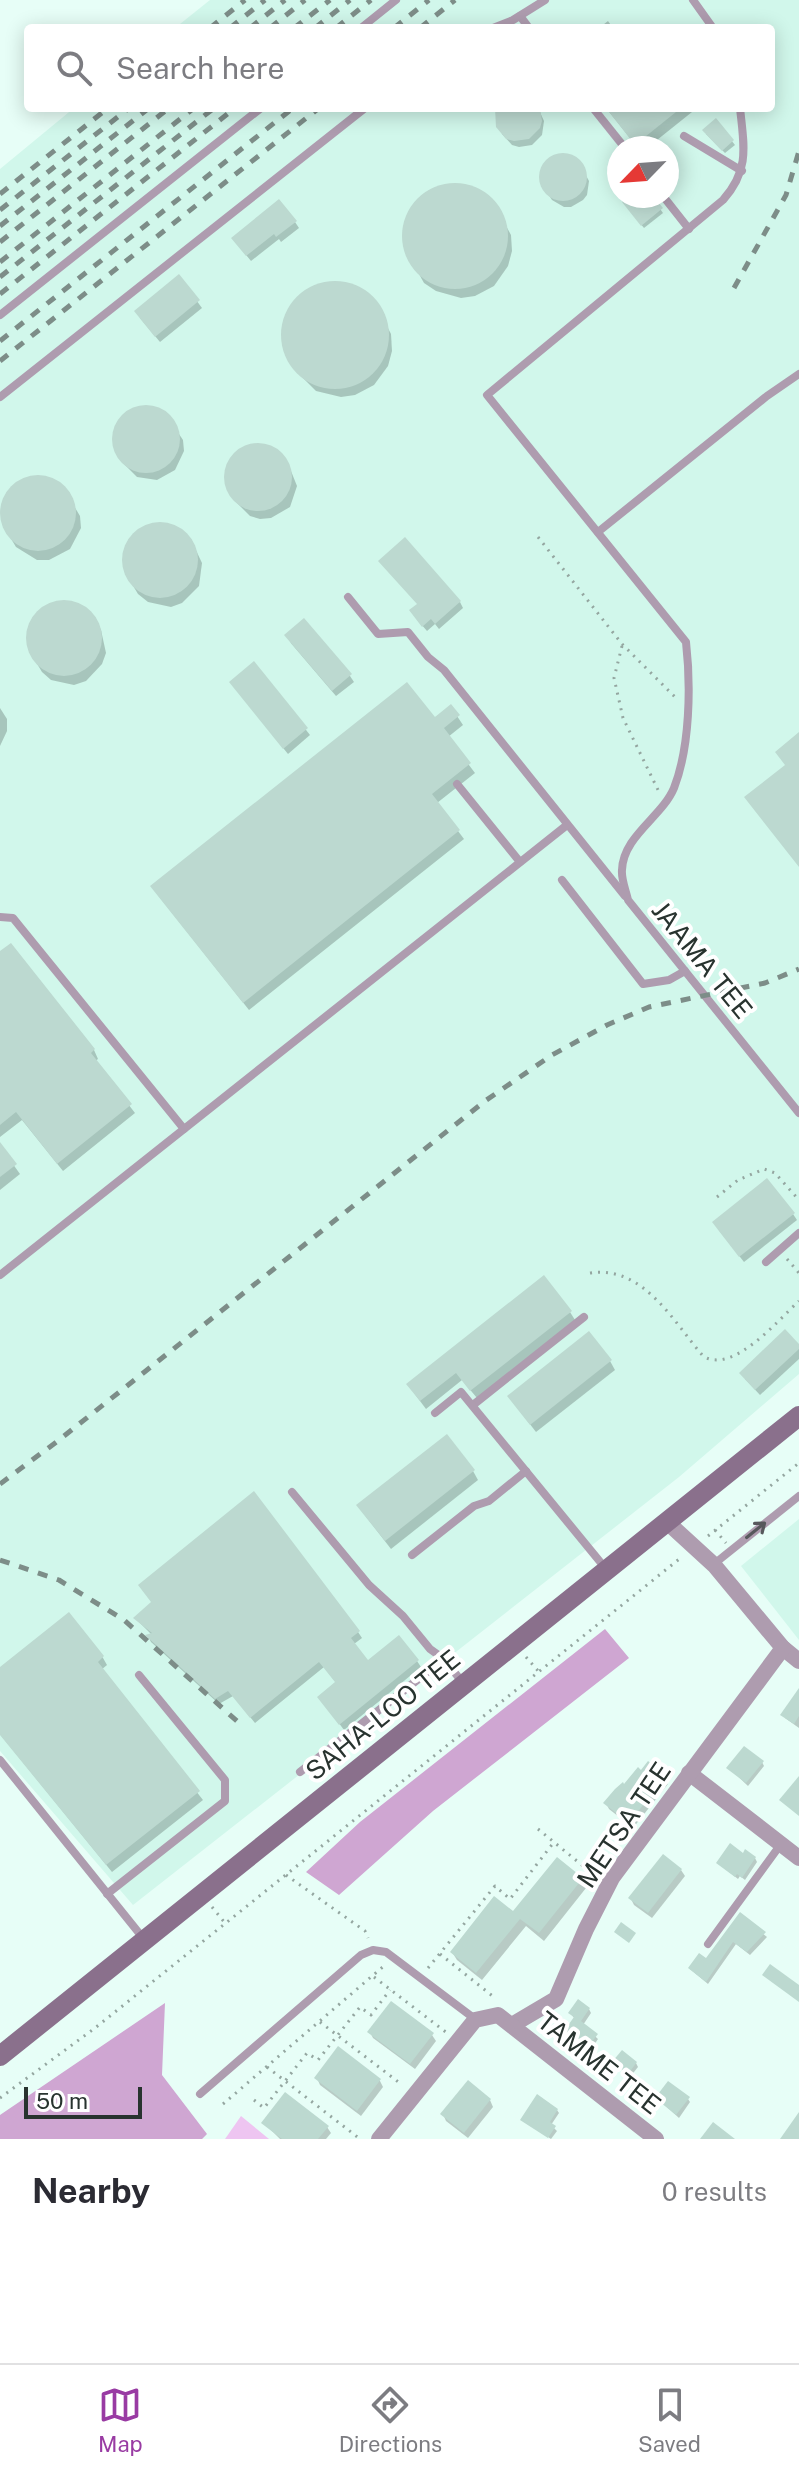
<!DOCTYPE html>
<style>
body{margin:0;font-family:"Public Sans",sans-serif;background:#f2f2f3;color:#2b2b33}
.compass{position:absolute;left:607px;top:136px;width:72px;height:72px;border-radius:50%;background:#fff;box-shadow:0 4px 20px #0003;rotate:245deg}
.scale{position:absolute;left:24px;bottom:20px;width:118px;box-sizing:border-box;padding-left:8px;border:4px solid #28332f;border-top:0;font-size:22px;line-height:28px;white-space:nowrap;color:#28332f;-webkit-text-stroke:6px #fff;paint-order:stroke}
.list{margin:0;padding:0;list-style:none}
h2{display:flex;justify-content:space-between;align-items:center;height:104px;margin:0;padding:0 32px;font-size:34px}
h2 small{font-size:26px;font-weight:400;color:#7c7c81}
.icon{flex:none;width:44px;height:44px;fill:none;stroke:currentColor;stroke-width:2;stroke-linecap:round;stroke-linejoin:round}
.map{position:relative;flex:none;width:799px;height:2139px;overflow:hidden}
.search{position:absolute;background:#fff;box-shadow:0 4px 20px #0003;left:24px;right:24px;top:24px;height:88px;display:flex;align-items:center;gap:20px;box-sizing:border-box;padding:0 28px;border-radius:8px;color:#7c7c81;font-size:30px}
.sheet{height:224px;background:#fff}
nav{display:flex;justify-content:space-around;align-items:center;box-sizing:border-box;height:112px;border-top:2px solid #e1e1e2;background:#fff;font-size:22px;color:#7c7c81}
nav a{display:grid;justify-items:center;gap:4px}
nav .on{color:#993ba3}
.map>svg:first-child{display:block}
.built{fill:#d1f7eb;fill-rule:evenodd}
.green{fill:#eec5f1}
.forest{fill:#cfa6d2}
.shadow{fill:#0003}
.building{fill:#bcd9d0}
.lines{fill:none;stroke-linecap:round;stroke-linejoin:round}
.path{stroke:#94a6a0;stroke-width:3;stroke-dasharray:2 6;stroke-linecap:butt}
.service{stroke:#ae9caf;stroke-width:8}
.minor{stroke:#ae9caf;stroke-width:16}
.secondary{stroke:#8a708c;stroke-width:20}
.rail{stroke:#7d8d88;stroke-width:5;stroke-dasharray:10 10;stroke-linecap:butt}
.oneway{stroke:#57585c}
.labels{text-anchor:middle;stroke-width:8;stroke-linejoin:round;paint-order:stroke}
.street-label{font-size:26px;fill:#28332f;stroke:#fff}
</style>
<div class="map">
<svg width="799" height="2139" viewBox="0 0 799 2139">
<rect width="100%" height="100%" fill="#e7fef7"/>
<g class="built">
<path d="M210 0H799V1374L679 1477 133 1905 0 1751V169L74 108H771V28H175ZM619 148H667V196H619Z"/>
<polygon points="799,1519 799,1640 741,1566"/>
</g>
<polygon class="green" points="241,2116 269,2139 225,2139"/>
<g class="forest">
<polygon points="605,1629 629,1658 433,1811 339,1895 306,1872 360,1822"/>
<polygon points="165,2003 162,2075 207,2134 202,2139 0,2139 0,2115"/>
</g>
<g class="shadow">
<polygon points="608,21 613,28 599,28"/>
<polygon points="499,108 538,108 544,121 542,135 532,145 519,147 512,145 502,134"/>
<polygon points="606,108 697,108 647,148 638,148"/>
<polygon points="716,121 735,145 725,153 706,134"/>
<polygon points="564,155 578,161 589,181 587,195 583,200 571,207 564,207 552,200 543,186 542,171 550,159"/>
<polygon points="461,184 479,190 492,200 511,235 512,251 508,266 494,286 475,296 461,298 436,291 424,283 404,247 403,230 407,216 415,202 428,191 444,185"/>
<polygon points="632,196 651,196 663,213 644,228 626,206"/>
<polygon points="295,222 299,228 281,242 279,239 251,261 238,245"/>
<polygon points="179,277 202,308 160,342 140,318"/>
<polygon points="324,284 341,284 359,290 373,300 391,334 392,351 388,366 374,385 355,395 341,397 316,391 296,371 284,347 283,330 287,316 295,302 308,291"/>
<polygon points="145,407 165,413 183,440 184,451 175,470 157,480 137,477 122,462 114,442 119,422 135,409"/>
<polygon points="265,445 274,449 289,466 297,486 290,507 271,518 260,519 250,516 235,501 226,482 230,461 245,447"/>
<polygon points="41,477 62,486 80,516 81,528 70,549 49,560 37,560 16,547 4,527 2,515 3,503 9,492 28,478"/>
<polygon points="162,524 184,533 192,542 202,563 199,586 182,603 171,607 148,602 138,594 126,574 123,562 130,539 139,530"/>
<polygon points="66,602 78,604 96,620 101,630 106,653 102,664 86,681 74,685 51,680 42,672 30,652 27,640 28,628 34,617 43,608"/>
<polygon points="460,602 463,608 439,629 435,624 427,631 415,617"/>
<polygon points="290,642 350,676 354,682 336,696"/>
<polygon points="254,664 310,735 288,754 235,688"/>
<polygon points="451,707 463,725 448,737 475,773 437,803 464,839 249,1010 158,895"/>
<polygon points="0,708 7,719 7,731 0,746"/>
<polygon points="0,954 94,1050 98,1059 95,1061 135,1113 63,1171 22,1120 0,1137"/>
<polygon points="0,1146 20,1174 0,1190"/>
<polygon points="793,1214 797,1220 744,1262 718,1229"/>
<polygon points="570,1312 575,1320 477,1398 462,1380 426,1409 414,1393"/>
<polygon points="799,1347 799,1359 760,1395 745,1379"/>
<polygon points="610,1361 615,1370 536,1432 509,1397"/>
<polygon points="473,1471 478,1480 391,1549 364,1514"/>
<polygon points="153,1603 358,1632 362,1638 354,1644 368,1662 417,1661 421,1667 344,1730 324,1703 337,1684 324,1667 255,1723 233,1696 219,1704 151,1642 148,1636 152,1635 135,1618"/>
<polygon points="69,1615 103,1658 107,1665 101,1670 203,1800 112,1872 0,1734 0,1669"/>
<polygon points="799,1700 799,1728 785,1718"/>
<polygon points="762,1762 764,1766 748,1786 729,1768"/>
<polygon points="648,1764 665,1777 668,1784 633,1828 609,1809 606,1803"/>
<polygon points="744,1855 755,1858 757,1862 745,1880 740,1876 738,1879 718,1863"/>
<polygon points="681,1870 685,1876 652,1918 634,1905 631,1899"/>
<polygon points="582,1879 586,1888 544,1941 526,1926 482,1980 457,1960 452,1952 513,1914"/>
<polygon points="740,1915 767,1937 750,1955 736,1944 708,1984 690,1969 707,1961"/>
<polygon points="589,2009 591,2013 583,2025 598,2039 590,2051 566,2031 575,2019 570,2013"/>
<polygon points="370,2032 432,2035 436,2041 415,2069 373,2038"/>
<polygon points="339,2049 380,2081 383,2087 361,2116 320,2085 317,2078"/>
<polygon points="615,2063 636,2063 638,2067 630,2077"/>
<polygon points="657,2098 688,2099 690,2102 679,2118"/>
<polygon points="490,2100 493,2107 468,2138 446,2121 443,2114"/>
<polygon points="557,2110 559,2113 551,2125 557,2131 551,2139 523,2120"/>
<polygon points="264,2123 327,2127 331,2133 326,2139 280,2139"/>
</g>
<g class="building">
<polygon points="495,108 540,108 542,121 540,128 529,139 514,141 506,139 496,127"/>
<polygon points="606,108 681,108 635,145"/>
<polygon points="716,118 734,140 722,151 702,130"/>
<circle cx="563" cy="177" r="24"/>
<circle cx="455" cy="236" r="53"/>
<polygon points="629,196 653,196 663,208 641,226 622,202"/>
<polygon points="279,199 297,221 276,237 274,234 246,256 231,238"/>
<polygon points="179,274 200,300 155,337 134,311"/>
<circle cx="335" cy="335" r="54"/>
<circle cx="146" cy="439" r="34"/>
<circle cx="258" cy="477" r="34"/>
<circle cx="38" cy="513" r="38"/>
<circle cx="160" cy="560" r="38"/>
<polygon points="405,537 461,601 435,624 431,619 422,627 409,610 417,604 378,561"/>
<circle cx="64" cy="638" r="38"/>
<polygon points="304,618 352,674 332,691 284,635"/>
<polygon points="254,661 308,728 283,749 229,682"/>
<polygon points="407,682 435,717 451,704 460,715 444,728 471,763 432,794 460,830 243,1003 150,886"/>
<polygon points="799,732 799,867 744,797 785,765 775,752"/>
<polygon points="11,943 95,1049 91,1053 132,1104 57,1164 16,1112 0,1125 0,951"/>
<polygon points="0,1142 17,1164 0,1177"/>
<polygon points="767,1178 795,1213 739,1257 712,1222"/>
<polygon points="544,1275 572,1311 470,1391 456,1373 420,1401 406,1384"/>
<polygon points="785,1329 799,1344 799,1349 755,1390 739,1373"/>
<polygon points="589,1331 612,1360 530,1425 507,1396"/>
<polygon points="447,1434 475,1470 385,1541 356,1505"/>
<polygon points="254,1491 360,1631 351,1638 368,1660 399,1635 419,1660 339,1725 317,1697 335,1682 319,1662 250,1718 228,1691 215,1699 145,1635 152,1633 133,1618 151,1602 138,1585"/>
<polygon points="69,1612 104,1656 98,1662 200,1791 106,1865 0,1735 0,1667"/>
<polygon points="799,1688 799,1716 794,1724 780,1715"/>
<polygon points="744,1746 764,1761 746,1783 726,1768"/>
<polygon points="648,1761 666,1776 629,1823 603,1803 615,1789 623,1782 624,1784 638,1767 641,1770"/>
<polygon points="799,1776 799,1816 779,1800"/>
<polygon points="730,1843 743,1853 745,1849 756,1857 742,1878 737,1874 735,1877 716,1863"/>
<polygon points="663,1854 682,1869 648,1913 628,1898"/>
<polygon points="557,1857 583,1878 539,1933 520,1919 476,1973 450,1952 494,1896 513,1911"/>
<polygon points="740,1912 766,1932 747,1952 733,1942 706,1982 688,1968 699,1953 706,1958"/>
<polygon points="621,1922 636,1933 629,1943 614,1932"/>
<polygon points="770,1964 799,1985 799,2002 762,1975"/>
<polygon points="578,1999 590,2008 581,2021 598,2034 587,2048 564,2031 574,2017 568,2013"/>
<polygon points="391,2001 434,2033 410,2064 367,2032"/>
<polygon points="338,2046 381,2079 357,2111 314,2078"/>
<polygon points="622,2050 637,2062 628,2074 612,2062"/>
<polygon points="468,2080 491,2099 464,2133 440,2114"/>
<polygon points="668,2081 690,2097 676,2115 655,2098"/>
<polygon points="285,2092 329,2126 318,2139 282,2139 261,2123"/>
<polygon points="537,2094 558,2109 550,2122 556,2126 548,2138 520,2120"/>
<polygon points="799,2112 799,2139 780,2139"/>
<polygon points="713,2122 735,2139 700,2139"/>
</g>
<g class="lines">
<g class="path">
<polyline points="538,537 622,644 676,698"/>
<polyline points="622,646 614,678 623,718 659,792"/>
<polyline points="717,1197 738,1180 764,1169 775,1173 799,1200"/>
<polyline points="787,1259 799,1273"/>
<path d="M590 1273C643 1265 673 1321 703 1356 733 1375 778 1320 799 1301"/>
<polyline points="715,1530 726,1543"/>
<polyline points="708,1536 799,1463"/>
<polyline points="526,1657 539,1672"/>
<polyline points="538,1829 594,1875"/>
<polyline points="286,1875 365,1931 368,1938"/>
<polyline points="212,1907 225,1923"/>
<polyline points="440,1954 495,1998"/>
<polyline points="428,1968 495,1886 510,1899 554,1842"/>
<polyline points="374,1977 447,2033"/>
<polyline points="320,2022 401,2084"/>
<polyline points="267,2067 360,2139"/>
<polyline points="0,2098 95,2028 683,1556"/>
<polyline points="254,2100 264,2108 307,2053 318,2060 360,2007 371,2015 390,1990"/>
<polyline points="223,2104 385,1965"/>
</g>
<g class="service">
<polyline points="693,0 713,28"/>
<polyline points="520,16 529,28"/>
<polyline points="361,28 396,0"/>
<polyline points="493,28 513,20 545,0"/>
<polyline points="593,108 625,148"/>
<path d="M740 108C744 146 750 170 723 200L487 395 686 642C691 686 690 747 674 788 662 817 623 836 622 870 621 879 626 891 628 900L799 1113"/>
<polyline points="684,136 742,171"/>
<polyline points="663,196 689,229"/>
<polyline points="0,315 261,108"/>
<polyline points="0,397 365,108"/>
<polyline points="598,532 767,396 799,374"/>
<polyline points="348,597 378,634 408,632 428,657 444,670 625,896"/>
<polyline points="457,784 520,862"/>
<polyline points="562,880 643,984 669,980 685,971"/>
<polyline points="0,917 13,918 184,1129"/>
<polyline points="766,1262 799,1233"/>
<polyline points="0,1275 567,825"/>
<polyline points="473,1405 584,1317"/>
<polyline points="435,1413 461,1392 606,1569"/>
<polyline points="292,1492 369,1585 403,1616 430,1649 444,1659"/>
<polyline points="412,1555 474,1506 489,1501 526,1471"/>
<polyline points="714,1564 799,1496"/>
<polyline points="0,1760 143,1938"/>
<polyline points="300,1772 444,1659 463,1683"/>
<polyline points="107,1894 225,1801 225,1780 139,1675"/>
<polyline points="708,1944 781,1844"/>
<polyline points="200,2094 361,1955 373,1950 386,1952 475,2019"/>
</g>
<g class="minor">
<polyline points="666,1521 714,1565 783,1648 799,1661"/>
<polyline points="689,1773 799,1858"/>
<polyline points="512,2025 556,1999 586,1929 612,1878 783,1648"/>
<polyline points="379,2139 475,2020 498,2015 656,2139"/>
</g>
<polyline class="secondary" points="0,2056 799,1416"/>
<g class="rail">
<polyline points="210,28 245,0"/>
<polyline points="230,28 265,0"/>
<polyline points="250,28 285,0"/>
<polyline points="270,28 305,0"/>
<polyline points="294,28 330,0"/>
<polyline points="315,28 350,0"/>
<polyline points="336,28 371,0"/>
<polyline points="394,28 429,0"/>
<polyline points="420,28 455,0"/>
<polyline points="0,194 108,108"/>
<polyline points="0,210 129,108"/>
<polyline points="0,226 149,108"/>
<polyline points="0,242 169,108"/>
<polyline points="0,262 194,108"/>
<polyline points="0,277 214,108"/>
<polyline points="734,288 786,195 799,151"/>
<polyline points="0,294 235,108"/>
<polyline points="0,341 293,108"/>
<polyline points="0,361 319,108"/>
<polyline points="0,1484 59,1440 485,1101 552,1055 607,1025 649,1007 765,983 799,969"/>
<polyline points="0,1560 59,1580 124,1620 238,1722"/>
</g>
</g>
<defs><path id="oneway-shaft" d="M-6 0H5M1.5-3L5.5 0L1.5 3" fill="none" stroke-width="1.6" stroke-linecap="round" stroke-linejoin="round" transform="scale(2)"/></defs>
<use class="oneway" href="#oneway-shaft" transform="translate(756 1530) rotate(-39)"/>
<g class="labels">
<g class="street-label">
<text transform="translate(702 960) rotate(51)" y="9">JAAMA TEE</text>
<text transform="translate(383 1715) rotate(-39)" y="9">SAHA-LOO TEE</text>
<text transform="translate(624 1825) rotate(-56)" y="9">METSA TEE</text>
<text transform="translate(599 2063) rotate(38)" y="9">TAMME TEE</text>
</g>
</g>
</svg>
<svg class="compass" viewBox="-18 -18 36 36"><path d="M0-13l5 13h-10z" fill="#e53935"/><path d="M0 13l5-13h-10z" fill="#7c7c81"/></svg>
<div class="scale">50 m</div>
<div class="search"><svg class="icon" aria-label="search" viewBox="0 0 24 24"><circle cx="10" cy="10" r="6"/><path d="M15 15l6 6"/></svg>Search here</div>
</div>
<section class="sheet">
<h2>Nearby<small>0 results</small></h2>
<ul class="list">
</ul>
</section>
<nav>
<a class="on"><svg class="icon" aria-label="map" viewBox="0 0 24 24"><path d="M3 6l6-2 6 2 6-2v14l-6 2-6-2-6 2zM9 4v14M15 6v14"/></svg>Map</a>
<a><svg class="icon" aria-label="directions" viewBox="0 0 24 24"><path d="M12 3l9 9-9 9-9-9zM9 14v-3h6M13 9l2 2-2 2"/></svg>Directions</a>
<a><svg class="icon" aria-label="saved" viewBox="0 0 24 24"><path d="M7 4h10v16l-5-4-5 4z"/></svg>Saved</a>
</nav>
